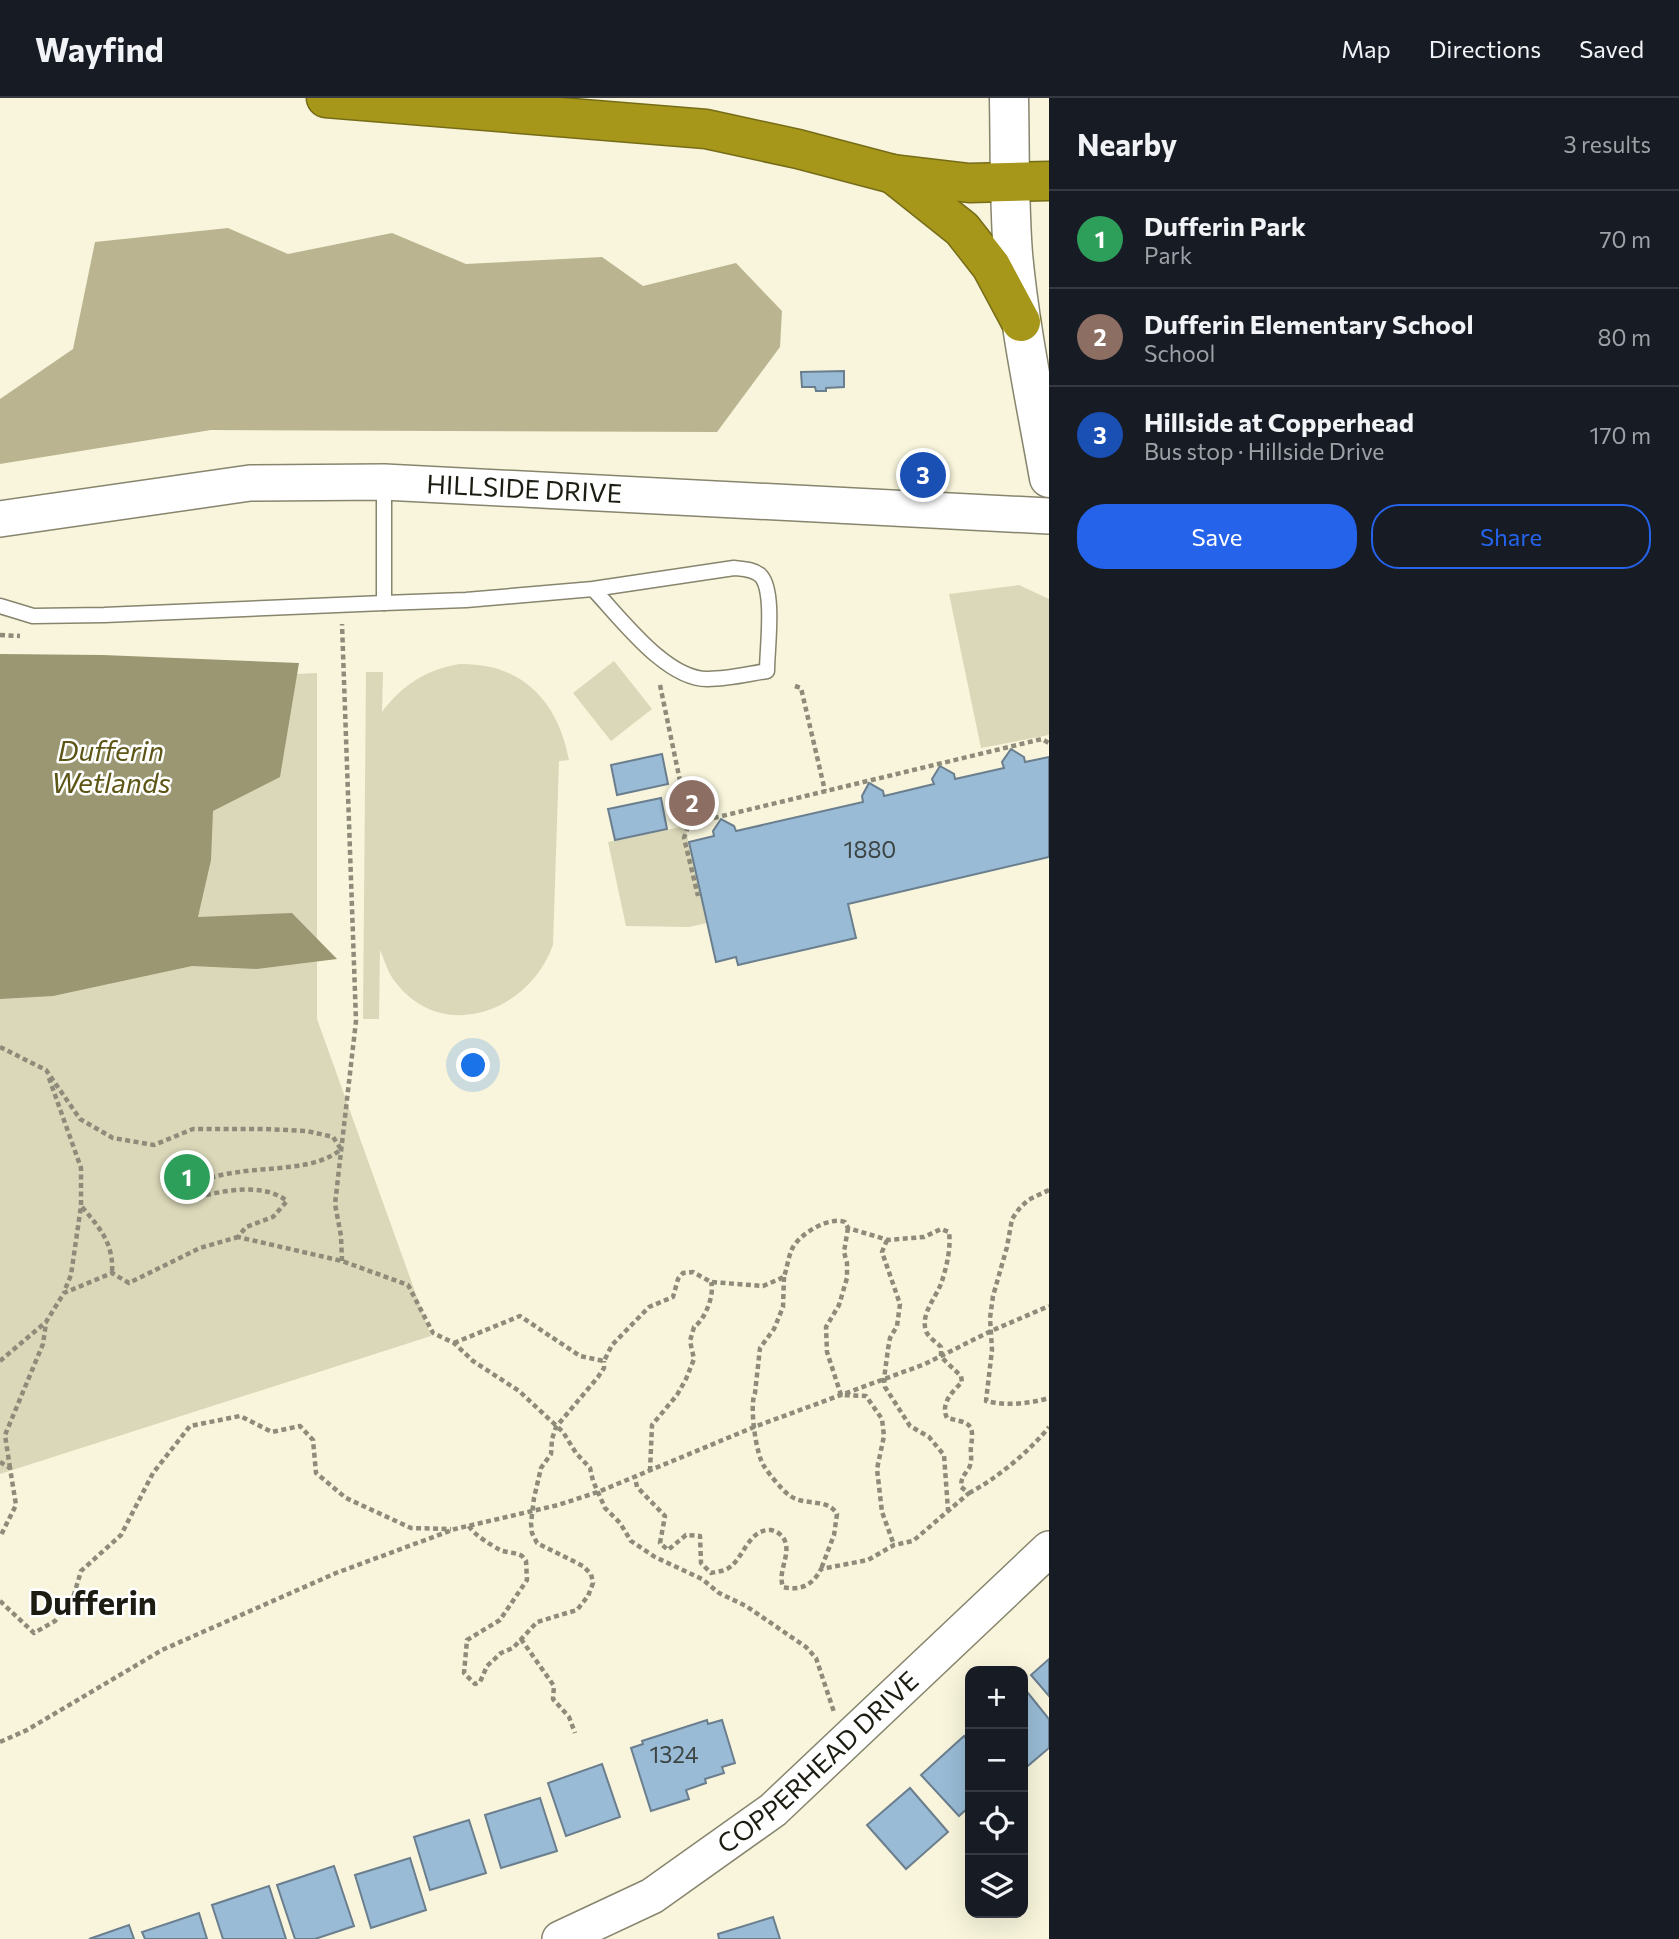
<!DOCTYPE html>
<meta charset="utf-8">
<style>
body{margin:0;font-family:Commissioner,sans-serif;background:#20242c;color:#f1f3f6}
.controls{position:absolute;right:21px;bottom:21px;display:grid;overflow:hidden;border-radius:14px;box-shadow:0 7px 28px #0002}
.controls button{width:63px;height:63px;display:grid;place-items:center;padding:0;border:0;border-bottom:2px solid #363941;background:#171b24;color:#f1f3f6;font:35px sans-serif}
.you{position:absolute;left:474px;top:968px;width:24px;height:24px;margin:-18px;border:5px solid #fff;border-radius:50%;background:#1a73e8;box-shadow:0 0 0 10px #1a73e833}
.badge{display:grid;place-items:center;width:46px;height:46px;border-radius:50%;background:#2563eb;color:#fff;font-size:23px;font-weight:700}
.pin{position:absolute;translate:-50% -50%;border:4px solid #fff;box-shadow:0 2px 7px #0006}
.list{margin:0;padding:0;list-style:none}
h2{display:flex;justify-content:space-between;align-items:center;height:91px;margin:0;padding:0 28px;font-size:30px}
h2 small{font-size:23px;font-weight:400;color:#9ea1a6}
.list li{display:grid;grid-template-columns:46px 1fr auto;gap:21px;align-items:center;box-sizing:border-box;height:98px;padding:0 28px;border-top:2px solid #363941}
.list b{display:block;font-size:26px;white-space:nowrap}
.list p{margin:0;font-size:23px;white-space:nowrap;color:#9ea1a6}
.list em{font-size:23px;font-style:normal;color:#9ea1a6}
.actions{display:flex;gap:14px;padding:21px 28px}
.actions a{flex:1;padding:16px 0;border:2px solid #2563eb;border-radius:28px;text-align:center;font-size:24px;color:#2563eb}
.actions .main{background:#2563eb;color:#fff}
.icon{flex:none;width:38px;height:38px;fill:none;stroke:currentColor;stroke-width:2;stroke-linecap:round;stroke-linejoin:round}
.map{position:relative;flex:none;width:1049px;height:1841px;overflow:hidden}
header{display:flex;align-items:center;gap:42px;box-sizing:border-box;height:98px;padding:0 35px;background:#171b24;border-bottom:2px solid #363941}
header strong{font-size:33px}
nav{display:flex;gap:38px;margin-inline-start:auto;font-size:24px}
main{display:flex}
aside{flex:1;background:#171b24}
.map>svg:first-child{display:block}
.green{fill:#dbd8b9}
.forest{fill:#bab590}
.water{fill:#9b9772}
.building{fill:#99bbd5;stroke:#6a7e8e;stroke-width:2}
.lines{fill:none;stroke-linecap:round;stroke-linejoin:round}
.service-casing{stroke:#87856e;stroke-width:17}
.tertiary-casing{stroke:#87856e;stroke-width:38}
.secondary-casing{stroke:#87856e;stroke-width:41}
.motorway-casing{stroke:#766c18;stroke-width:41}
.path{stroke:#8e8b7a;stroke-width:4.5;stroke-dasharray:5 3.5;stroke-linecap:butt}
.service{stroke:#fff;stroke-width:14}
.tertiary{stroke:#fff;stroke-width:35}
.secondary{stroke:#fff;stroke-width:38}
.motorway{stroke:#a6971a;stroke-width:38}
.labels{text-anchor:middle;stroke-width:5;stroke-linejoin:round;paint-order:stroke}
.number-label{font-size:23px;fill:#3c4444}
.street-label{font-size:26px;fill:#1d1c13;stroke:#fff}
.water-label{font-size:28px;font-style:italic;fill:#5d5516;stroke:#fff}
.district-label{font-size:33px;font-weight:bold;fill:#1d1c13;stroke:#fff}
</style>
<header>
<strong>Wayfind</strong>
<nav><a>Map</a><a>Directions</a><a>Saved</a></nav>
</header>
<main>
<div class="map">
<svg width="1049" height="1841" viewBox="0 0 1049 1841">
<rect width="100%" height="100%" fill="#f8f5dc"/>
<g class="green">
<polygon points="1019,487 1049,501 1049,637 981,650 949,496"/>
<polygon points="614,563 652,611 611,643 573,595"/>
<path d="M460 566C523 565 558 604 569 662L559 663 553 847C529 915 440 947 393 881 387 872 384 861 380 852L379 921H363L366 574H383L382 614C402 587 427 571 460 566Z"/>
<polygon points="0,575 254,578 317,575 317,921 431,1238 0,1376"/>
<polygon points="685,728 707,825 689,829 626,828 608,744"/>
</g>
<polygon class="forest" points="228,130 288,156 392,135 466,166 602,159 643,188 736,165 782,213 780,249 717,334 211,332 0,366 0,301 73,251 95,144"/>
<polygon class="water" points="0,556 103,557 299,565 280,679 213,713 211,762 198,819 292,815 337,861 257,871 192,868 53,898 0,901"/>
<g class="building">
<polygon points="844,273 844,289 826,290 826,293 816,293 815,289 802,289 801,274"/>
<polygon points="1011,651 1024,659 1025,664 1049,659 1049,759 848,806 856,840 738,867 736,859 716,864 689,744 714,738 713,733 721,721 734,728 736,733 863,704 862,698 869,685 883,693 884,698 934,686 932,681 940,668 954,676 955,681 1004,670 1002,664"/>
<polygon points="662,656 668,686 617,697 611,667"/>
<polygon points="661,700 667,731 615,742 608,711"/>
<polygon points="1049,1561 1049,1598 1031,1577"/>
<polygon points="1028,1595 1049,1621 1049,1650 1023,1672 1023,1600"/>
<polygon points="707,1622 708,1626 722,1622 735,1665 722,1669 724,1675 705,1681 706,1685 686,1692 689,1701 651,1713 631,1650 643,1646 642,1643"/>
<polygon points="964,1638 970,1645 970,1708 959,1718 921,1677"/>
<polygon points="602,1666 620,1719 566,1738 548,1685"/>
<polygon points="910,1690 948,1734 906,1771 867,1727"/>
<polygon points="540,1700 557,1753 501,1770 485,1717"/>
<polygon points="469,1722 486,1775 430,1792 414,1739"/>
<polygon points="410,1760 426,1812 371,1830 355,1777"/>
<polygon points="334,1768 354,1828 315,1841 295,1841 277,1787"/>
<polygon points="269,1788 286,1841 223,1841 212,1807"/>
<polygon points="199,1815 207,1841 145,1841 142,1834"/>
<polygon points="773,1819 780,1841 719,1841 718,1836"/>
<polygon points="129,1827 134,1841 89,1841"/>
</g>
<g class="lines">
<defs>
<g id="service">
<path d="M384 385V505L466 502 593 491C620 519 666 582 708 581 728 581 748 576 767 573 767 551 775 494 761 478 754 471 743 471 734 470L593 491"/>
<polyline points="0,508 33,518 104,517 384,505"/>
</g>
<g id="tertiary">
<path id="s1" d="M0 421 250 385 384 384 1049 418"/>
<path id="s2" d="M560 1841 652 1798 773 1712 1049 1451"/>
</g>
<path id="secondary" d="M1009 0C1010 52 1009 104 1013 156 1020 232 1036 306 1049 380"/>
<g id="motorway">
<polyline points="326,0 706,31 798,51 893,76 969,85 1049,83"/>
<polyline points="893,76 962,131 991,168 1021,224"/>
</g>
</defs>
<use href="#service" class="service-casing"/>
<use href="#tertiary" class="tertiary-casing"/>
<use href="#secondary" class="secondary-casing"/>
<use href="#motorway" class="motorway-casing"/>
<g class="path">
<polyline points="0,537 20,538"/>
<polyline points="660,587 689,726 684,740 698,798"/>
<polyline points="795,588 801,590 825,693"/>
<polyline points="689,726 1042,641 1049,645"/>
<path d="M0 949 46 972 80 1021 113 1040 154 1047 193 1031H266L307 1033 333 1039 341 1051C318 1072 270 1069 239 1074 227 1075 214 1079 201 1082L196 1099C225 1093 262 1084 287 1103L273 1119 246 1129 238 1139 342 1163 408 1187 433 1235 454 1245 473 1263 519 1293 563 1334 576 1355 590 1370 593 1383 605 1410 620 1425 631 1443 655 1459 702 1481 719 1495 746 1508 806 1549 816 1560 834 1614"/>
<polyline points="49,980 81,1070 81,1108 71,1177 64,1194"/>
<path d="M1049 1092 1028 1102 1019 1111 1012 1121 1007 1149 993 1198 990 1220 992 1252 986 1303C1007 1308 1028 1306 1049 1300"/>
<path d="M82 1109C100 1130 114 1146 112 1175"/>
<polyline points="848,1130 844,1154 847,1165 847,1180 839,1207 826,1229 827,1254 841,1297 866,1298 882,1321 884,1338 877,1371 882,1414 894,1447"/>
<polyline points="887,1142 882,1154 900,1206 897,1228 890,1240 888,1251 884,1281 885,1289 910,1328 929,1339 944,1357 948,1412"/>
<polyline points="342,1163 341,1138 335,1106 356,923 342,526"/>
<path d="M784 1179 783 1209 774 1231 760 1250 755 1295C749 1307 756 1357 764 1368 769 1376 782 1392 789 1397 804 1409 827 1399 837 1416L834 1437 821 1471"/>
<path d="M454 1245 520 1218 580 1258 604 1263 612 1247 649 1209 673 1199 678 1181 683 1175 693 1174 711 1184 763 1188 784 1179C787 1170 788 1160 792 1151 799 1136 829 1118 845 1124L848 1130 888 1142 924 1139 941 1131 949 1134C951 1150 947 1167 942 1183 937 1199 920 1215 926 1233 928 1239 936 1244 941 1249V1259L961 1278 962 1284C952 1294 940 1306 947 1320 968 1325 975 1324 971 1348 970 1355 973 1362 969 1370 964 1378 961 1379 961 1389L969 1395 913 1443 894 1447 868 1462 821 1471C813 1487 801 1493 783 1489 777 1473 792 1456 784 1441 781 1436 776 1433 771 1432 747 1431 744 1462 727 1471 723 1473 716 1474 711 1475L701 1465 700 1438 686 1437 668 1452 660 1445 665 1418 637 1389 635 1379"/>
<polyline points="0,1263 46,1224 64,1195 112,1175 129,1185 200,1150 238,1139"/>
<polyline points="0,1364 10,1370 16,1407 0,1439"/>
<polyline points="10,1370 5,1337 43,1246 46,1225"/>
<path d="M650 1373 652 1327 677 1297 686 1281 694 1261 690 1243 694 1229C705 1222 715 1196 711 1184"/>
<path d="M969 1395C996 1381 1030 1353 1049 1329"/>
<path d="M469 1428C473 1436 491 1447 500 1452 507 1455 515 1454 522 1458L526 1463 527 1482 500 1522 467 1542 464 1575 475 1586 480 1584 487 1568 501 1555 513 1550 537 1524 577 1512 588 1498 593 1485 591 1476 583 1468 537 1445 532 1435 531 1425 534 1400 541 1370 551 1356 552 1341 556 1329 598 1279 604 1270V1263"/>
<polyline points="0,1503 34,1535 55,1523 73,1500 81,1473 121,1437 153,1375 190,1328 240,1318 272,1334 300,1328 313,1342 316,1375 346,1400 411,1430 451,1431"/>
<polyline points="521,1541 554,1588 553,1601 569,1619 575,1635"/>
<polyline points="0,1644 27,1632 162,1552 336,1475 455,1431 558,1407 598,1394 754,1329 925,1266 991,1233 1049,1208"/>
</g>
<use href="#service" class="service"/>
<use href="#tertiary" class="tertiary"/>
<use href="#secondary" class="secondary"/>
<use href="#motorway" class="motorway"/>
</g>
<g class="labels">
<g class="number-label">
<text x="870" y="760">1880</text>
<text x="674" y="1665">1324</text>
</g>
<g class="street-label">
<text dy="9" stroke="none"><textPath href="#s1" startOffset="527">HILLSIDE DRIVE</textPath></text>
<text dy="9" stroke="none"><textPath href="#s2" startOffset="315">COPPERHEAD DRIVE</textPath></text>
</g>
<g class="water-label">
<text x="111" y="663">Dufferin<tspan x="111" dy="32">Wetlands</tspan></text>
</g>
<g class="district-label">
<text x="93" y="1517">Dufferin</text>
</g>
</g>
</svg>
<div class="controls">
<button>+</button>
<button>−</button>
<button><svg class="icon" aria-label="locate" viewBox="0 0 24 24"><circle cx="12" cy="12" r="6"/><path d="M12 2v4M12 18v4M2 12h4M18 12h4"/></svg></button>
<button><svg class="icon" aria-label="layers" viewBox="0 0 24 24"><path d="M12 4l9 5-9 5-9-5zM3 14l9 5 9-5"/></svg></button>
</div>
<div class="you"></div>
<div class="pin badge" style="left:187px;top:1079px;background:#2e9e5b">1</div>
<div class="pin badge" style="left:692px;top:705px;background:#8d6e63">2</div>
<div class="pin badge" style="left:923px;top:377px;background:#1a4fb4">3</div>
</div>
<aside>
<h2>Nearby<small>3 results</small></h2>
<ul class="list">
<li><span class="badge" style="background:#2e9e5b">1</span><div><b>Dufferin Park</b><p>Park</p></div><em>70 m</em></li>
<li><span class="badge" style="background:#8d6e63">2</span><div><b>Dufferin Elementary School</b><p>School</p></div><em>80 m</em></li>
<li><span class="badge" style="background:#1a4fb4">3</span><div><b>Hillside at Copperhead</b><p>Bus stop · Hillside Drive</p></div><em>170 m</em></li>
</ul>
<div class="actions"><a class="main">Save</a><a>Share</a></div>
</aside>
</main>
